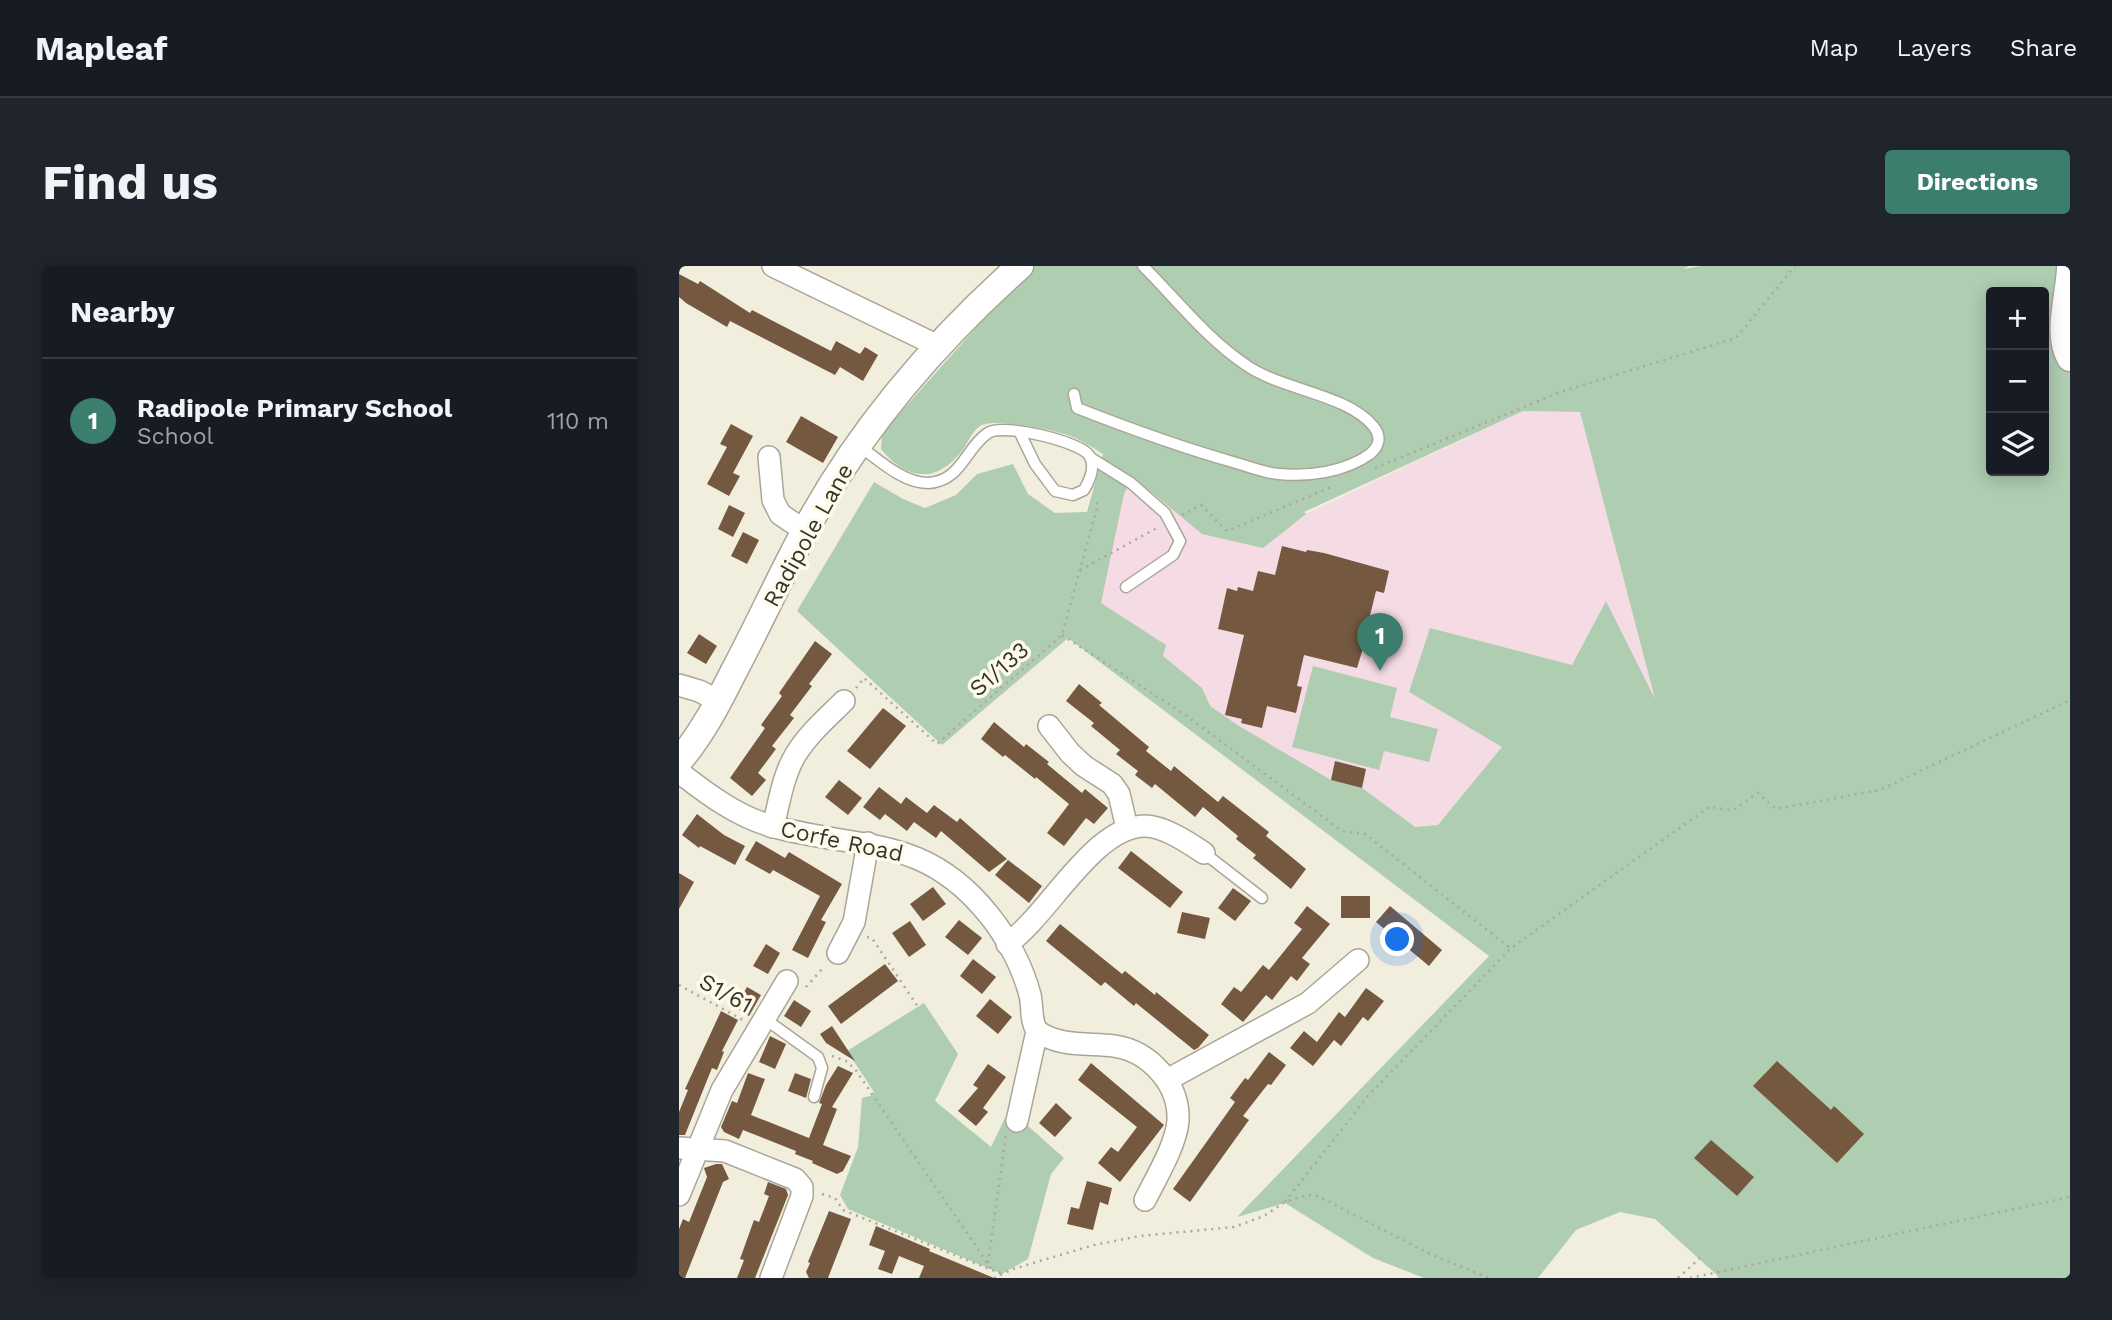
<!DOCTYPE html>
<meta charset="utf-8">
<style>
body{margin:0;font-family:"Work Sans",sans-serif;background:#20242c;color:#f1f3f6}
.controls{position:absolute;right:21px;top:21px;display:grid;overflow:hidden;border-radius:7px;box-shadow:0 4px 18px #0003}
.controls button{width:63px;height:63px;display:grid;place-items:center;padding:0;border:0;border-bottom:2px solid #363941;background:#171b24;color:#f1f3f6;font:35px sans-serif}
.you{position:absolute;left:719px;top:674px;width:24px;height:24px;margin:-18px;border:5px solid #fff;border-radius:50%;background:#1a73e8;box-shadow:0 0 0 10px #1a73e833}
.badge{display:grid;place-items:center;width:46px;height:46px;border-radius:50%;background:#3c7e6e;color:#fff;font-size:23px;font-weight:700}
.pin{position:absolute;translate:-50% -58px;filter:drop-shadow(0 2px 4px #0008)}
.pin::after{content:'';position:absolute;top:37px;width:24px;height:21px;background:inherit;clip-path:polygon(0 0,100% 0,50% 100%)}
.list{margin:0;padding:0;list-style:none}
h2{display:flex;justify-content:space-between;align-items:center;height:91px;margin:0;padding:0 28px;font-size:30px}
h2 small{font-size:23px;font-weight:400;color:#9ea1a6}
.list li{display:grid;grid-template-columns:46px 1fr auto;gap:21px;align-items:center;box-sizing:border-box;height:126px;padding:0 28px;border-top:2px solid #363941}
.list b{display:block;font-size:26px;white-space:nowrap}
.list p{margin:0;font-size:23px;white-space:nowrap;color:#9ea1a6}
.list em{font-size:23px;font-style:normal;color:#9ea1a6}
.icon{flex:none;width:38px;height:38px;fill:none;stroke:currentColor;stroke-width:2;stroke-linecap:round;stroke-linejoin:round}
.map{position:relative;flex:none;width:1391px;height:1012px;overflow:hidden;border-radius:7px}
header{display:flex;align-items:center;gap:42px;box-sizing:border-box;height:98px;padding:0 35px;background:#171b24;border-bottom:2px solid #363941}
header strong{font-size:33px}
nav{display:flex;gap:38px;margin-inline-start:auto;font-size:24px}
.intro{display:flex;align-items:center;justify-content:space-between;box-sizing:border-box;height:168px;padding:0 42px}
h1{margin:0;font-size:49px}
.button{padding:18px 32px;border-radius:7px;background:#3c7e6e;color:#fff;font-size:24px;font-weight:700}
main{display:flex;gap:42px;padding:0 42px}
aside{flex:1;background:#171b24;border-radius:7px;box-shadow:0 4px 18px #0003}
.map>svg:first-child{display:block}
.education{fill:#f5dce4}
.green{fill:#aecdb1;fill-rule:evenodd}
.building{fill:#745840}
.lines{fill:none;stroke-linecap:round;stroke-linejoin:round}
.service-casing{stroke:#aaa697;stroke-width:13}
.minor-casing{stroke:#aaa697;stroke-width:24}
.tertiary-casing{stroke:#aaa697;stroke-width:29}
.path{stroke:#aba89c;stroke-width:2.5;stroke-dasharray:2 5;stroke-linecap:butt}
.service{stroke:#fff;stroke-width:10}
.minor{stroke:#fff;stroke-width:21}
.tertiary{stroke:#fff;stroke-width:26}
.labels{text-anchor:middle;stroke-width:7;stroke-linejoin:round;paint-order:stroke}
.street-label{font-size:23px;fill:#36342e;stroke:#fffbeb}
</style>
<header>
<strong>Mapleaf</strong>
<nav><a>Map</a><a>Layers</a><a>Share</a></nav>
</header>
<div class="intro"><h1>Find us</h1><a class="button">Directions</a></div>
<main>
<aside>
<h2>Nearby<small></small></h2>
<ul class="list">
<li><span class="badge">1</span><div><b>Radipole Primary School</b><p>School</p></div><em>110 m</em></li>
</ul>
</aside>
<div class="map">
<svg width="1391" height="1012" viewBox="0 0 1391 1012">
<rect width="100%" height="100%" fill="#f2eede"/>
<polygon class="education" points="844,145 901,146 978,438 738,636 404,324 444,171 627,248"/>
<g class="green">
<path d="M352 0H1010L1004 3 1022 0H1391V1012H1038L1039 1010 976 953 941 946 897 964 859 1012H745L694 992 606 937 558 951 810 690 389 372 263 479 118 345 195 216 224 233 246 242 277 229 298 208 334 198 349 228 376 247 408 246 424 188C413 181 402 174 391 170 375 164 314 151 301 160 293 165 288 179 282 186 256 219 226 213 202 183L203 169 212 157ZM1312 26H1365V205H1312ZM844 145 901 146 976 433 927 335 893 399 751 362 730 426 823 481 759 559 736 561 683 522 652 514 560 460 531 440 523 422 484 390 487 379 422 337 445 228 454 211 523 268 584 282 627 248 625 246Z"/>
<polygon points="634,400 718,422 711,451 759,463 750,496 705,485 700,504 613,481"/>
<polygon points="245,737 279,788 256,835 312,881 327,850 349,860 385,892 372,908 349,993 323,1008 169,943 161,929 179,881 183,832 194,829 195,826 168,785"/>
</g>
<g class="building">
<polygon points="0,8 19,18 21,15 71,47 73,44 152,85 157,75 181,88 186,81 199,89 184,115 161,101 156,109 51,55 48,61 7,37 0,31"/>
<polygon points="122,150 159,171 144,197 107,176"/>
<polygon points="52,158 74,170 54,207 61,210 50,230 28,218 48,181 41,178"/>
<polygon points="50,239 66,247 54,271 39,263"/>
<polygon points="64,266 80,274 68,298 52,290"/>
<polygon points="603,280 627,286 628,284 645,287 710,305 705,327 697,325 688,362 690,363 678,402 625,389 618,420 623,421 617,447 588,440 583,462 562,457 563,453 546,449 565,369 539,363 548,322 558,325 559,321 574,325 579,305 596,309"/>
<polygon points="20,368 38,380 27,398 8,387"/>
<polygon points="136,375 153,388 130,418 133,420 111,449 115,452 93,480 97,483 79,507 87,514 73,530 51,512 86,462 82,459 103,430 100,427"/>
<polygon points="400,418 423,437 420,439 470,481 467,485 492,505 495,500 539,536 544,530 590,566 587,570 627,603 612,623 574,592 577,589 557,573 559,570 524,541 516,551 476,518 473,522 456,509 459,505 437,488 441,484 412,460 415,457 387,435"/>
<polygon points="204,442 227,460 191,503 168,485"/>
<polygon points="315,456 345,481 347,478 370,496 368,498 403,527 406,523 429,542 415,558 407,552 385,580 368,567 390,538 357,511 356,513 326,489 324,491 302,473"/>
<polygon points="656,495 687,503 683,522 652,514"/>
<polygon points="160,514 183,532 169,549 146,531"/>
<polygon points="200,521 222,538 227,531 248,547 255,539 278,556 281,552 328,593 310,606 262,565 257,572 235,556 228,565 206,548 201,554 184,541"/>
<polygon points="18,548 45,569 66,580 56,599 21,580 20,582 3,569"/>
<polygon points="77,575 106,592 110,586 163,618 142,654 147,656 129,692 113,684 141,630 94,604 91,608 66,594"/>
<polygon points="452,585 504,626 491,642 439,602"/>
<polygon points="329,594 363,620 350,637 316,609"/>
<polygon points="0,607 15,616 0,643"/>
<polygon points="254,621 267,638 244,655 231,638"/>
<polygon points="554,622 572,635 556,655 539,642"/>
<rect x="662" y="630" width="29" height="22"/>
<polygon points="628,640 651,658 623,692 631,698 618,715 612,710 593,734 587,729 564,756 542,738 555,721 562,726 584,699 590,704 623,663 615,657"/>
<polygon points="711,640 763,684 750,700 697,656"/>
<polygon points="503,646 531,652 526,673 498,667"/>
<polygon points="280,654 303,672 289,689 266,671"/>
<polygon points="231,655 247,679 230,691 213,667"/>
<polygon points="381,658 443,708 446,705 476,729 477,726 530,769 519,782 515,784 457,737 455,740 426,716 422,720 367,675"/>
<polygon points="87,678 101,687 89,708 74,700"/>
<polygon points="294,693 317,711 303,728 281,710"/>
<polygon points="206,698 219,715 162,758 149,740"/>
<polygon points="68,721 82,729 70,750 56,742"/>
<polygon points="687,722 705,735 689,755 684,751 662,780 655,774 634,800 611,782 625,765 638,776 660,746 666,751"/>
<polygon points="311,733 333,751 319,768 297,750"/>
<polygon points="115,734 132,745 122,761 105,750"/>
<polygon points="42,745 59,754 43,785 45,786 38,804 33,802 6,869 0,869 0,846 9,824 6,823"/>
<polygon points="153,760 176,795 147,777 141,768"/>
<polygon points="91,770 107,778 96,803 80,796"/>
<polygon points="590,786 607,799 592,819 589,818 564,850 570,854 511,936 494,923 556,836 551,832 566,812 569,814"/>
<polygon points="1098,795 1152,844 1155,840 1185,868 1158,897 1074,820"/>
<polygon points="412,797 485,859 441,916 419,897 432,881 439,886 458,861 399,814"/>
<polygon points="309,798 327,811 304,842 309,846 297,860 279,845 299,822 294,819"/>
<polygon points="159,800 174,807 153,841 158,843 144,879 172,890 164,905 158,908 133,897 134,895 116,888 117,885 64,864 60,873 45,866 42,861 53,835 58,837 69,807 86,813 72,849 130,872 143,838 140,837 147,819"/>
<polygon points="116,807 132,813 127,832 109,825"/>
<polygon points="377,837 393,852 376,871 360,857"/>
<polygon points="1032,874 1075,911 1058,930 1015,892"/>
<polygon points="37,898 43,898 50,913 44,916 6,1012 0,1012 0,963 4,953 10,956 28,911 25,902"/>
<polygon points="408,915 433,922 429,939 421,936 414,964 388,958 392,941 400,943"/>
<polygon points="89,916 107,923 109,929 76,1012 58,1012 65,994 61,993 75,954 80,956 90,930 85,928"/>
<polygon points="150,945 172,953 149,1012 130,1012 127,1006 131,997 129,996"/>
<polygon points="197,960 251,983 250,985 315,1012 240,1012 245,1000 220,990 213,1008 199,1003 206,985 190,979"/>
</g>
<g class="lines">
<defs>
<g id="service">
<path d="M395 128 398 142C449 162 501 181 554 196 568 200 585 207 600 208 629 211 666 206 691 188 701 180 702 170 695 161 669 128 602 124 567 99 528 73 497 33 464 0"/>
<path d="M179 179C199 193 223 217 249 217 283 215 286 182 309 167 324 157 399 175 410 189 417 200 411 214 405 224L394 229 376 225 356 198 341 167"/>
<polyline points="412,192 452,217 486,247 501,275 494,289 447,321"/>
<polyline points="525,587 583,632"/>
<polyline points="86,753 139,791 143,802 135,831"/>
</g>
<g id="minor">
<polyline points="94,0 259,80"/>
<polyline points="90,191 94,234 101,248 126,265"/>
<polyline points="0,419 20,425 40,435"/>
<polyline points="370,460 391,487 405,500 433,518 440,528 448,562"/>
<path d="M0 506C28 528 60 552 96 561 183 584 246 569 310 649 328 671 344 702 351 729 354 741 351 754 358 765L338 855"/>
<path d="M94 561C100 537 104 509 117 488 130 467 148 452 165 435"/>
<path d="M328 678C370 649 414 560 466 560 485 560 510 577 525 587"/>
<polyline points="159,687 175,656 189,577"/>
<path d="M358 765C380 781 409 777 435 780 471 785 501 819 499 855 497 879 477 912 466 934"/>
<polyline points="488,814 629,737 679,694"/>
<polyline points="0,882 46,885 116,913 123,921 123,930 92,1012"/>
<polyline points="0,929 43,824 108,715"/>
</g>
<g id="tertiary">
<path d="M1391 3C1390 29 1377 68 1391 92"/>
<path d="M0 495C23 468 39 437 55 405 80 358 102 309 127 263 181 163 257 75 341 0"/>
</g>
</defs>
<use href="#service" class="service-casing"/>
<use href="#minor" class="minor-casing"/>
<use href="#tertiary" class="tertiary-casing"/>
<g class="path">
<polyline points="696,202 881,126 1057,72 1116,0"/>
<polyline points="503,249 522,239 548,265 655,220"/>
<polyline points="401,304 478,262"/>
<polyline points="383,369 505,448 663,565 686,568 831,682"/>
<polyline points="177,422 185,412 258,478 383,369 419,238 414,233"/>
<polyline points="188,671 193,672 239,741"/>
<polyline points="0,719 64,754"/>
<polyline points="127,721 145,701"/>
<polyline points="153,790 167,795 176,803 313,1004"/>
<polyline points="143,928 156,932 164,944 323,1008"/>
<polyline points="606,936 688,831 832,682 1030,541 1054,544 1079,527 1097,543 1201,524 1391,434"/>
<polyline points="309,997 327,869"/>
<polyline points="315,1012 334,1003 415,979 461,970 555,961 585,950 606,936 628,929 639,930 753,989 810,1012"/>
<polyline points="999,1012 1021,992"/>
<polyline points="1011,1012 1391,931"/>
</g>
<use href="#service" class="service"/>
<use href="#minor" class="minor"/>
<use href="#tertiary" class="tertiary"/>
</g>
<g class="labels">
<g class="street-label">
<text transform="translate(129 269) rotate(-61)" y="8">Radipole Lane</text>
<text transform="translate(320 403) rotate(-41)" y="8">S1/133</text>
<text transform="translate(163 575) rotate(12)" y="8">Corfe Road</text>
<text transform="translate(47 727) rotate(29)" y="8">S1/61</text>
</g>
</g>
</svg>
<div class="controls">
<button>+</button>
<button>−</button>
<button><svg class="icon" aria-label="layers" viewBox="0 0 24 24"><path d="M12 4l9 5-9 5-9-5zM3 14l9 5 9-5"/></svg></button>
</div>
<div class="you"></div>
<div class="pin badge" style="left:701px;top:405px">1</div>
</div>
</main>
